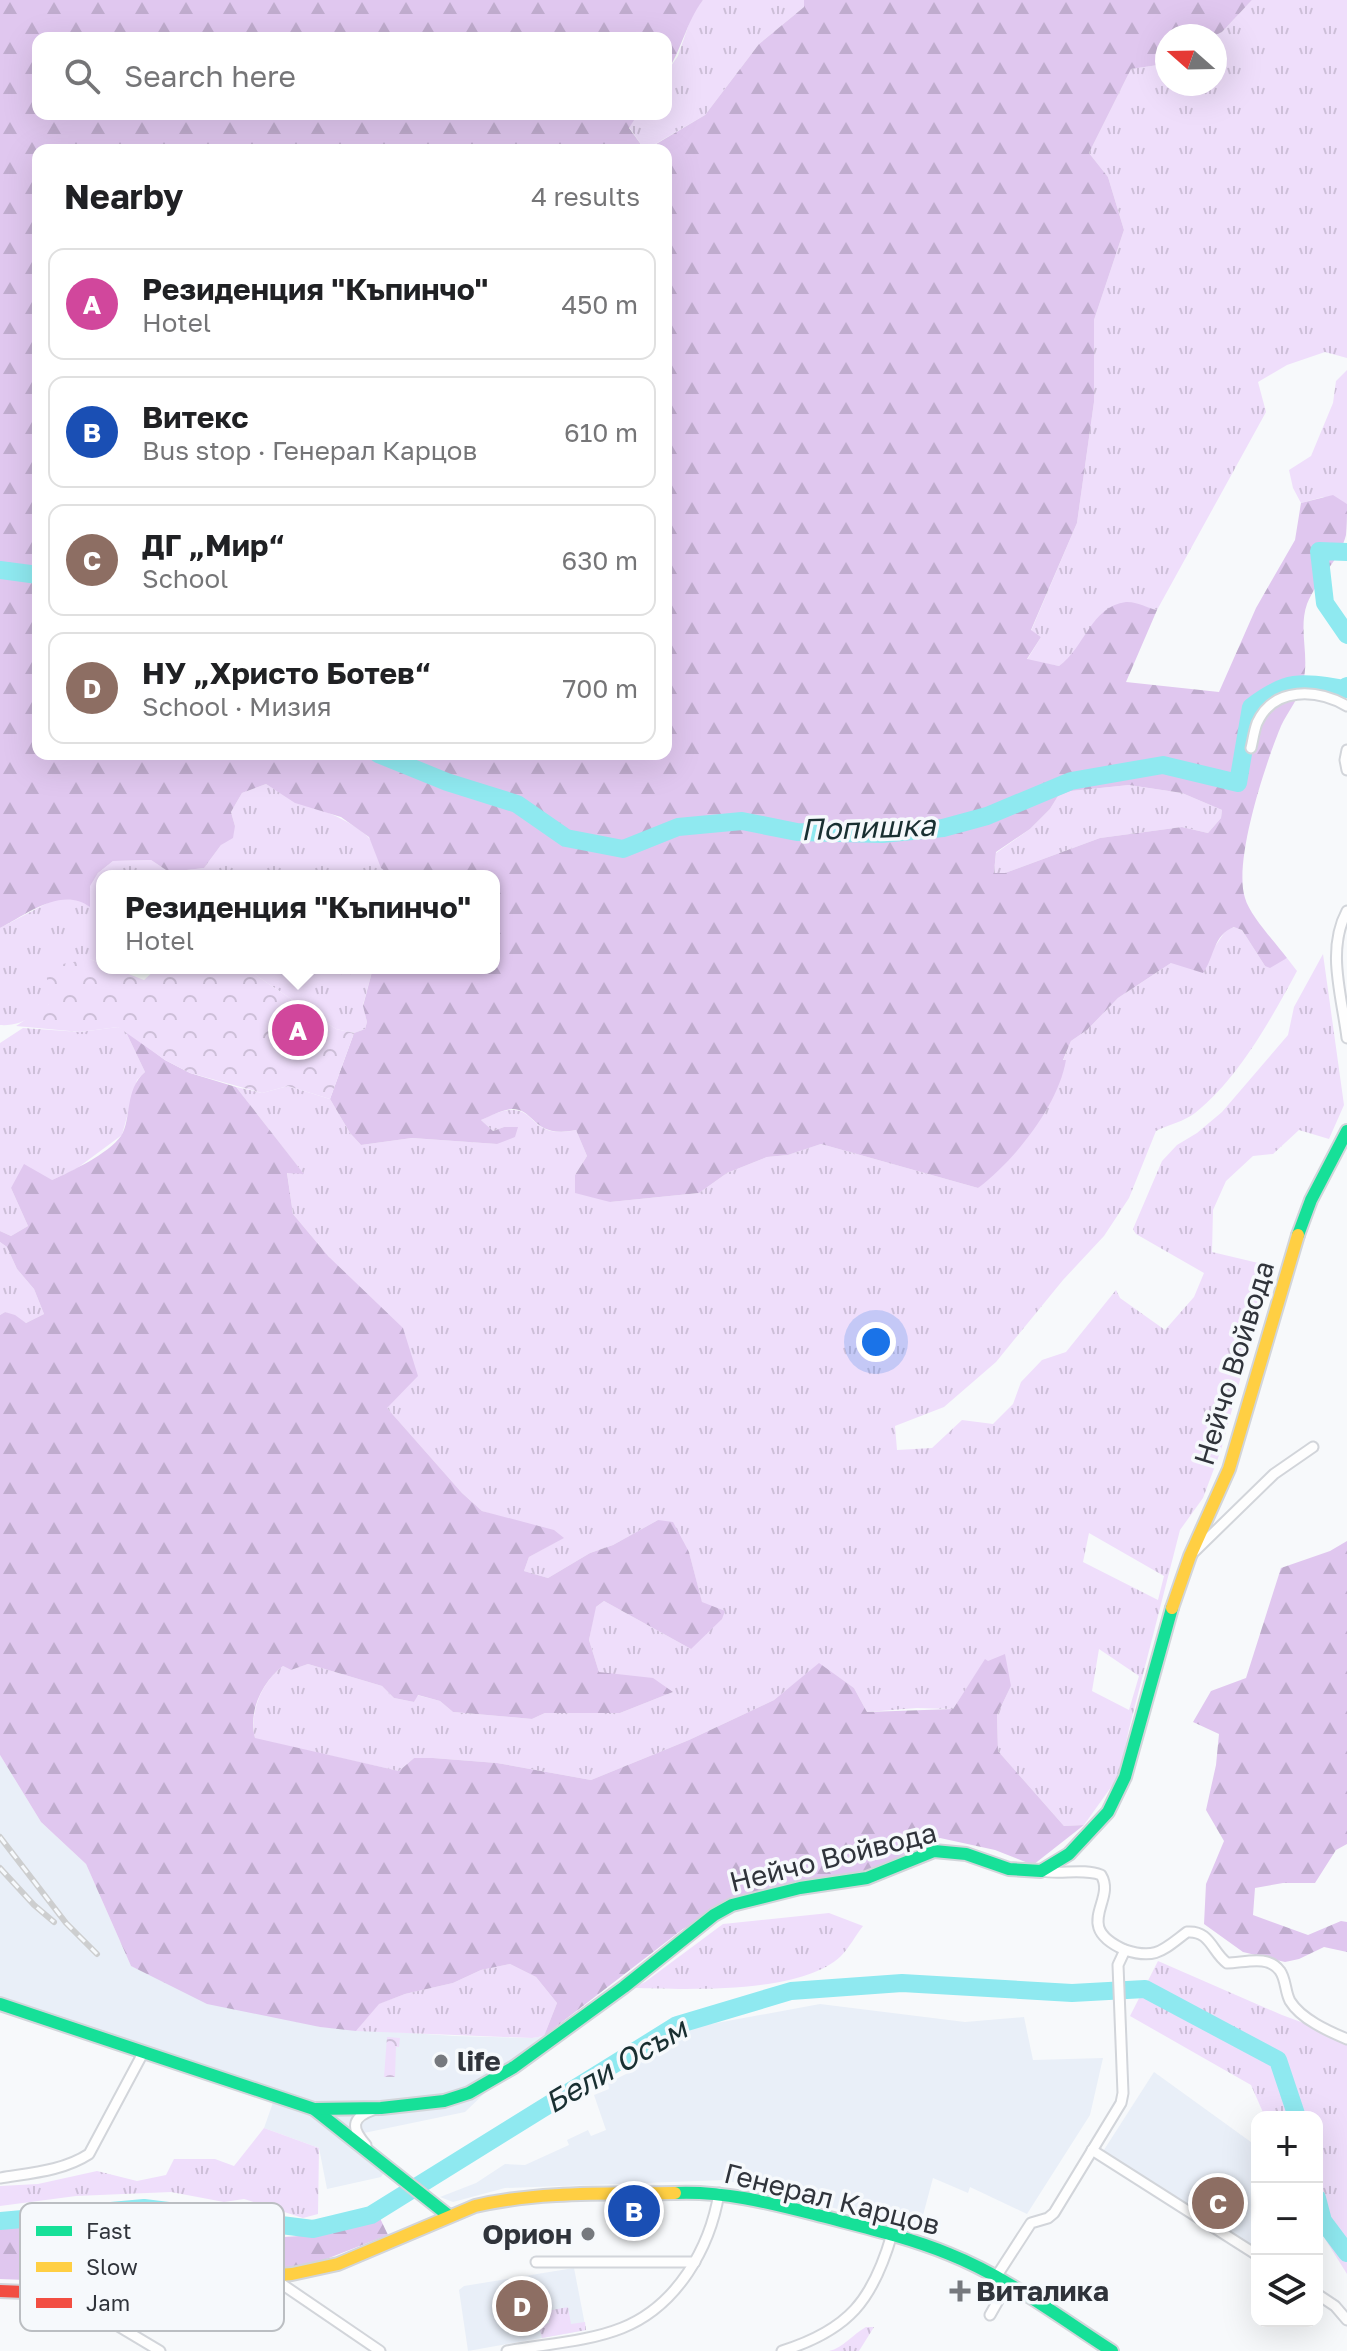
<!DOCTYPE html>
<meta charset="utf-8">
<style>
body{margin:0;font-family:"Golos Text",sans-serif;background:#f2f2f2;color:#202124}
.controls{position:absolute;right:24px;bottom:24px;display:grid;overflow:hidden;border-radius:16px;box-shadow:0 8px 32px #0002}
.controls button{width:72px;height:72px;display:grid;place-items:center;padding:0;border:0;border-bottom:2px solid #e0e0e0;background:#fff;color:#202124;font:40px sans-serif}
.compass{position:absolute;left:1155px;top:24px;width:72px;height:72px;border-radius:50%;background:#fff;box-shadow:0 8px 32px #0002;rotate:290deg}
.you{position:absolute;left:876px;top:1342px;width:28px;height:28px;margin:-20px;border:6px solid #fff;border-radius:50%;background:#1a73e8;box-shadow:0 0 0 12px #1a73e833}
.badge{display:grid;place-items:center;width:52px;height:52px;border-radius:50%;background:#76797e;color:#fff;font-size:26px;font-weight:700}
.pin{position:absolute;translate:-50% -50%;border:4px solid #fff;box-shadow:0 2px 8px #0006}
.popup{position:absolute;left:96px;top:870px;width:404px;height:104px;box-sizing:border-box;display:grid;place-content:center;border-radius:16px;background:#fff;filter:drop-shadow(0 2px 6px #0005);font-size:26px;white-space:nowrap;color:#757577}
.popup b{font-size:30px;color:#202124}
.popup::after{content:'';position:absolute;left:50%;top:100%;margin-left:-16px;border:16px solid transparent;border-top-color:#fff}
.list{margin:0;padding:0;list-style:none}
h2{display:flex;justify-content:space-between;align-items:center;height:104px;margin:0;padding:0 32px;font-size:34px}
h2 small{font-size:26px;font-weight:400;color:#757577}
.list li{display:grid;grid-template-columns:52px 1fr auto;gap:24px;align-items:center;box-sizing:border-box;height:112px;margin:0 16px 16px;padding:0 16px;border:2px solid #e0e0e0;border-radius:16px}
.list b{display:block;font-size:30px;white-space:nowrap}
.list p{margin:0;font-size:26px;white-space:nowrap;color:#757577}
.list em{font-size:26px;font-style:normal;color:#757577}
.icon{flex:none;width:44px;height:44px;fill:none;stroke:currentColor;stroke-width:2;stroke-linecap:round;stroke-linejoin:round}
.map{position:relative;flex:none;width:1347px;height:2351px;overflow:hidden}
.search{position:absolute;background:#fff;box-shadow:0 8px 32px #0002;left:32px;top:32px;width:640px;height:88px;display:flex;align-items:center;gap:20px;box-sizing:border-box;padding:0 28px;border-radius:16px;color:#757577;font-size:30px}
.panel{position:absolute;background:#fff;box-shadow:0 8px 32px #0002;left:32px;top:144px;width:640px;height:616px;border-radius:16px}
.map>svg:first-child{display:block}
.built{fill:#e9eff8}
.grass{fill:url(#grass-tufts);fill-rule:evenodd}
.forest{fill:url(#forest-firs);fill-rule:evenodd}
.park{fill:url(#park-crowns)}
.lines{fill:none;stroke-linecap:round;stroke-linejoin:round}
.river{stroke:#8fe9f0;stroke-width:18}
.street-casing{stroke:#d2d5da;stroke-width:13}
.fast-casing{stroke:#d2d5da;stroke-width:16}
.slow-casing{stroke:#d2d5da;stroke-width:16}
.jam-casing{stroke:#d2d5da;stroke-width:16}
.street{stroke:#fefefe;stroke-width:9}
.fast{stroke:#16e098;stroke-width:12}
.slow{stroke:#ffcf43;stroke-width:12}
.jam{stroke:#f24e42;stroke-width:12}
.rail-casing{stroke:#cdcecf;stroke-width:6}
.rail{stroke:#f6f9fc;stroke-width:3;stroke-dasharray:9;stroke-linecap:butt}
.poi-dot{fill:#76797e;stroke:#f6f9fc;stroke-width:3}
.labels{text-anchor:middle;stroke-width:7;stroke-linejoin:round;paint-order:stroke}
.street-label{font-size:28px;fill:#30343b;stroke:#f6f9fc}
.poi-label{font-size:28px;font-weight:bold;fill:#30343b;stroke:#f6f9fc;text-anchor:start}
.water-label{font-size:30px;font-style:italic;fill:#192f31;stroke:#f6f9fc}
.key{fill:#f6f9fc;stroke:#bbbec2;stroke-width:2}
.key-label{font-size:22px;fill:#30343b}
</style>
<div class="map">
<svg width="1347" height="2351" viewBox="0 0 1347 2351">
<defs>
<pattern id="grass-tufts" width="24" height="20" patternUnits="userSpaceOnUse" patternTransform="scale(2)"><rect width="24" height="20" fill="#efdefb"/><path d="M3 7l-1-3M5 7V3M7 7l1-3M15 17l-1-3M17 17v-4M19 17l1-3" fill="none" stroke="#cdbfd8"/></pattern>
<pattern id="forest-firs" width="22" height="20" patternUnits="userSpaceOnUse" patternTransform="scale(2)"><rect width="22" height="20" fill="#e0c7ef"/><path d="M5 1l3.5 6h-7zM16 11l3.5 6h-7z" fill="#c0acce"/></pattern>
<pattern id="park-crowns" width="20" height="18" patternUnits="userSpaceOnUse" patternTransform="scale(2)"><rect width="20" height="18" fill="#efdefb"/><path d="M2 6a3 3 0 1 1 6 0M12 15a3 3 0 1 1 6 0" fill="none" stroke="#cdbfd8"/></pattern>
</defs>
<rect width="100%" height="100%" fill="#f7f9fb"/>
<g class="built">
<polygon points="0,1755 41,1822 86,1864 131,1966 320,2027 455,2036 531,2038 544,2036 465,2112 359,2134 392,2161 381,2177 327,2189 319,2148 264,2128 275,2097 0,2005"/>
<polygon points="820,2004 965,2022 1024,2017 1033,2060 1103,2058 1090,2115 1027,2214 970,2187 968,2193 933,2178 919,2230 725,2180 505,2188 453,2202 440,2197 476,2183 505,2164 525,2165 569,2145 567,2140 588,2130 591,2136 606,2130 594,2095 609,2089 608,2083 628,2073 624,2058 652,2042 689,2028"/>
<polygon points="1154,2072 1255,2145 1257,2252 1102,2153"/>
<polygon points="574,2268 586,2330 468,2351 459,2290 464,2286"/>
</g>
<g class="grass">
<polygon points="703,0 804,0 804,7 759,44 705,115 645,150 629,127 638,114 666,114 666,73 678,56 693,12"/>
<polygon points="1252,0 1347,0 1347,358 1325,352 1287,365 1258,382 1266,412 1157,610 1127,602 1087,632 1072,657 1059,666 1027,660 1041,637 1031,631 1077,523 1094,402 1094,320 1124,230 1108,177 1089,153 1131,69 1158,65 1167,60 1167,84 1215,84 1214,36 1222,32"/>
<polygon points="1347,370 1347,504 1323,497 1301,503 1293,488 1289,470 1311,456 1333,403 1336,381"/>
<path d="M266 784C297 805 337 810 366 835 378 845 373 862 391 876H102V964L90 959C67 985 38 1028 0 1025V928L55 899H80L98 873 113 861 151 860 169 872 204 868 235 826 231 812 242 793Z"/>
<polygon points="1129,785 1182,793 1222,810 1221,818 1208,833 1182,827 1100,838 1005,873 994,873 996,853 1030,829 1050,809 1058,796 1071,791"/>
<path d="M1235 927 1242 930 1265 966 1287 958 1297 971C1271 1019 1239 1078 1195 1113 1185 1121 1168 1125 1156 1131L1129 1198 1104 1236 1063 1280 996 1362 944 1407 895 1426 897 1450 932 1448 962 1420 993 1424 1013 1404 1021 1382 1042 1360 1066 1352 1116 1290 1120 1298 1165 1330 1194 1297 1204 1273 1136 1234 1133 1229 1162 1161 1177 1145 1197 1133 1222 1112 1288 1035 1294 1007 1323 954 1344 1105 1329 1139 1299 1130 1273 1154 1253 1156 1226 1181 1213 1210 1212 1252 1271 1266 1221 1450 1203 1498 1180 1530 1129 1729 1119 1776 1084 1825 1064 1826 998 1751 997 1715 1011 1686 985 1660 953 1709 917 1708 867 1712 854 1688 819 1664 774 1700 689 1740 591 1780 497 1763 433 1758H414L399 1771 255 1739C249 1711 262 1682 283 1666L291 1670 308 1664 382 1686 394 1698 414 1702 417 1695 440 1701 453 1712 532 1719 545 1713H620L673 1692 599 1672 589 1640 595 1608 604 1601 691 1649 702 1603 689 1552 658 1520 613 1545 590 1553 548 1578 524 1571 529 1557 563 1538 482 1511 462 1493 386 1407 329 1257 293 1214 287 1172 303 1173 236 1087 262 1093 288 1086 330 1099 350 1133 361 1145 412 1138 497 1144 504 1127 493 1131 481 1120C490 1116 501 1110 512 1110 536 1109 532 1140 576 1130L587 1156 575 1175 610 1202 699 1193 727 1173 767 1157 788 1155 821 1144 978 1188 1063 1061 1071 1041 1087 1030 1118 998 1171 963 1214 948 1226 930ZM1089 1533 1164 1576 1158 1600 1083 1562ZM1099 1649 1139 1676 1129 1710 1092 1691Z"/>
<polygon points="245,968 373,968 363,1005 367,1022 365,1029 354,1033 336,1029"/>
<polygon points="118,1027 125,1030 145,1072 137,1080 122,1135 76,1169 52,1180 11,1188 28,1226 11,1236 0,1231 0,1043 23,1028 80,1032"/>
<polygon points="0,1242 7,1247 17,1269 34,1289 44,1314 26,1323 5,1312 0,1315"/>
<path d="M829 1913 863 1926C856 1935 849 1948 841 1956 800 1995 686 1989 632 1988L645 1982 723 1924Z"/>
<polygon points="1158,1961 1282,2015 1347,2039 1347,2274 1317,2226 1317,2117 1265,2117 1251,2085 1130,2016"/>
<polygon points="510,1964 536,1977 557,2003 544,2036 532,2038 356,2031 378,2004 405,1994 453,1983 481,1970"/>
<polygon points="264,2128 319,2148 318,2214 303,2218 244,2199 224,2202 171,2192 76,2196 0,2206 0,2186 38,2184 97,2171 137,2181 166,2175 174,2159 215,2159 234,2166"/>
<polygon points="568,2307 571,2324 585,2322 586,2330 542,2338 539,2325 549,2323 547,2311"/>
<path d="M866 2327H874L859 2351H829C843 2348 853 2334 866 2327Z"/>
</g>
<g class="forest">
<path d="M0 0H703C686 22 682 50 666 73V38H38V114H638L629 128 645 150H38V754H666V150H646L705 115 759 44 804 7V0H1252L1222 32 1214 36H1167V60L1158 65 1131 69 1089 153 1108 177 1124 230 1094 320V402L1077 523 1031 630 1041 637 1027 659 1059 666C1084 649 1091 606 1126 602 1135 601 1148 608 1157 610L1126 682 1219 692 1256 608 1295 540 1301 503 1333 495 1347 504C1347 514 1347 525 1346 535 1340 560 1317 579 1307 604 1298 630 1310 656 1303 682 1299 699 1288 711 1281 726 1266 762 1233 861 1245 898 1250 916 1276 943 1287 958L1270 968 1265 966 1242 930 1234 927C1213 935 1215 956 1203 973L1171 963 1118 998 1087 1030 1071 1041 1063 1060H1066C1058 1106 1015 1160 978 1188L821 1144 788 1155 767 1157 727 1173 699 1193 610 1202 575 1193V1175L587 1156 576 1130C532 1139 536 1109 512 1109 501 1110 491 1116 481 1120L493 1131 504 1127H518L515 1137 497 1144 412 1138 361 1145 350 1133 330 1099 354 1033 365 1029 367 1022 363 1006 373 968H494V876H391L381 868 369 837 341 817 295 803 266 784 242 793 231 812 235 826 233 838 221 845 204 868 169 872 151 860 113 861 98 873 90 886V907C62 886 27 914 0 928ZM1129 785 1182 793 1222 810 1221 818 1208 833 1182 827 1100 838 1005 873H994L996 852 1030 829 1050 809 1058 796 1071 791Z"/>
<path d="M125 1030 165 1060 190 1073 236 1087 304 1174 287 1173 293 1214 329 1257 403 1328 418 1376 387 1408 462 1493 482 1511 554 1530 564 1538 529 1557 524 1571 548 1578 590 1553 613 1545 658 1520 673 1522 689 1552 702 1602 725 1611 722 1619 691 1649 604 1601 596 1607 589 1640 599 1672 653 1678 673 1692 620 1713H545L532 1719 453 1712 440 1701 418 1695 414 1702 394 1698 382 1686 308 1664 291 1670 283 1666C262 1682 248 1711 255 1738L399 1771 414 1758H433L497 1763 591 1780 689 1740 774 1700 819 1663 854 1688 867 1712 953 1709 985 1659 988 1661 1005 1654 1011 1686 997 1715 998 1751 1064 1826 1084 1825 1033 1865 995 1850 940 1838 866 1872 821 1878 738 1899 683 1929 544 2036 557 2003 536 1977 510 1964 481 1970 453 1983 405 1994 379 2004 356 2031 320 2027 207 2004 131 1966 86 1864 41 1822 0 1755V1315L5 1312 15 1315 26 1323 44 1314 34 1289 17 1269 7 1247 0 1242V1231L11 1236 28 1226 11 1188 24 1164 52 1180C72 1171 108 1154 121 1136 132 1119 124 1090 145 1072Z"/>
<polygon points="1347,1541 1347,1844 1336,1850 1315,1883 1283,1883 1255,1888 1253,1915 1308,1935 1341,1921 1347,1922 1347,1952 1324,1947 1299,1959 1285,1962 1243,1952 1204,1924 1206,1884 1224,1841 1206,1810 1216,1765 1219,1734 1193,1722 1211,1691 1246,1678 1281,1568 1330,1551"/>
<polygon points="143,2215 171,2232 241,2240 314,2235 379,2216 388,2235 311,2265 271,2274 77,2282 0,2279 0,2227"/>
</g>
<g class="park">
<polygon points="90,959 102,964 102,968 113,968 144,980 157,968 245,968 336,1029 354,1033 330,1099 288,1086 262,1093 190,1073 165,1060 118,1027 80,1032 16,1026 49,1004 46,967"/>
<polygon points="387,2037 400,2038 399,2047 396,2047 395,2077 384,2077"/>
</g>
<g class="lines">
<g class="river">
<polyline points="1347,552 1319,551 1325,603 1347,635"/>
<polyline points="0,570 38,575"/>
<path d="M378 754 447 782 517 804 566 838 623 849 678 827 742 821 797 832 882 834 943 828 987 816 1071 781 1163 765 1238 783 1251 707C1287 679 1301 682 1345 689L1347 686"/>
<polyline points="1317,2198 1323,2221 1347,2253"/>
<polyline points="0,2221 144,2208 313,2229 371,2215 677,2025 791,1991 902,1983 1072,1993 1145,1989 1278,2060 1297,2117"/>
</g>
<defs>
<g id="street">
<path d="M1251 748C1253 740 1254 731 1257 723 1274 686 1317 689 1347 706"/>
<polyline points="1347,750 1345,760 1347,770"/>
<path d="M1347 911C1326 950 1342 996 1347 1038"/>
<polyline points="1195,1551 1274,1474 1313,1447"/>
<path d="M1041 1871C1060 1875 1083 1868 1101 1875 1117 1901 1071 1926 1125 1950"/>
<path d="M366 2145C351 2128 351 2118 373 2110"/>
<polyline points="1092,2150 1257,2255"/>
<path d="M0 2178C30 2173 63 2171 89 2154L143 2053"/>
<polyline points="536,2262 695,2262"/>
<polyline points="270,2276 380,2351"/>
<path d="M996 2277 1031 2223 1048 2218 1054 2213 1121 2103 1123 2093 1118 1965 1125 1950C1156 1960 1163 1950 1187 1932 1210 1930 1212 1952 1227 1963 1244 1963 1268 1954 1280 1971 1286 1979 1285 1992 1290 2001 1301 2019 1328 2031 1347 2039"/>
<polyline points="33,2294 103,2317 160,2351"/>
<polyline points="1317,2294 1335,2306 1347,2320"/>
<polyline points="990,2315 1007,2285"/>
<path d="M507 2351C544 2344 587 2342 622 2328 677 2306 710 2248 719 2193"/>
<path d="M782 2351C849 2330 873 2300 892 2234"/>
</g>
<g id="fast">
<polyline points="1298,1235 1311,1200 1347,1131"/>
<polyline points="0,2004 314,2109 449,2216"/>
<polyline points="314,2109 381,2108 444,2101 469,2093 514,2067 624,1987 714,1915 732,1905 800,1888 867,1878 934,1851 966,1854 1009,1869 1041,1871 1069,1854 1108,1812 1125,1777 1172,1608"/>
<path d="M675 2193C723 2191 767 2202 814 2214 859 2226 905 2236 949 2254 1007 2277 1059 2317 1112 2351"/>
</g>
<g id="slow">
<polyline points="1172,1608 1190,1556 1229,1469 1298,1235"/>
<path d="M194 2281 292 2274 338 2264 475 2206C539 2191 609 2194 675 2193"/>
</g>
<polyline id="jam" points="0,2291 25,2292 194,2281"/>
</defs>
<use href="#street" class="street-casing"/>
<use href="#fast" class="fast-casing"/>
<use href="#slow" class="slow-casing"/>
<use href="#jam" class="jam-casing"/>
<use href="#street" class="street"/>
<use href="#fast" class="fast"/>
<use href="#slow" class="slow"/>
<use href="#jam" class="jam"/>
<defs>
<g id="rail">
<polyline points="0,1837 66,1923 97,1954"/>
<polyline points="0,1868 34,1905 54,1922"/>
</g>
</defs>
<use href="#rail" class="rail-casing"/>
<use href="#rail" class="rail"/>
</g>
<g class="poi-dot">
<circle cx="441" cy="2061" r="8"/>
<circle cx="588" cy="2234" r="8"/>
<path d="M956 2279h8v8h8v8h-8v8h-8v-8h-8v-8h8z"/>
</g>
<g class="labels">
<g class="street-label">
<text transform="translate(1234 1363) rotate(-73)" y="10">Нейчо Войвода</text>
<text transform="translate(833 1857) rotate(-14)" y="10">Нейчо Войвода</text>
<text transform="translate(832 2199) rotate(14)" y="10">Генерал Карцов</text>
</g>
<g class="poi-label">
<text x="457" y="2071">life</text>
<text x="572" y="2244" text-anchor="end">Орион</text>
<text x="976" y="2301">Виталика</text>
</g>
<g class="water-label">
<text transform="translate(868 828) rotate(-2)" y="10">Попишка</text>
<text transform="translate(616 2066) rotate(-30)" y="10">Бели Осъм</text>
</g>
</g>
<rect x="20" y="2203" width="264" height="128" rx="12" class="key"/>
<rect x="36" y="2226" width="36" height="10" fill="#16e098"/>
<rect x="36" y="2262" width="36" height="10" fill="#ffcf43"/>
<rect x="36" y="2298" width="36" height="10" fill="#f24e42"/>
<g class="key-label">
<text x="86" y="2239">Fast</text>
<text x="86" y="2275">Slow</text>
<text x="86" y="2311">Jam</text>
</g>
</svg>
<div class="controls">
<button>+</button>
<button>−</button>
<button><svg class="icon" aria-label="layers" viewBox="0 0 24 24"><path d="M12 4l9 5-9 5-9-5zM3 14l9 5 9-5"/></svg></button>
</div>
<svg class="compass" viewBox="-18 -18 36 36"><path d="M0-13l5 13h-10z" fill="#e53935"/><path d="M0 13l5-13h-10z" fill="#757577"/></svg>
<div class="you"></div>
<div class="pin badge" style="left:298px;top:1030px;background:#d1479c">A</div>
<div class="popup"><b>Резиденция &quot;Къпинчо&quot;</b>Hotel</div>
<div class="pin badge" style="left:634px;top:2211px;background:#1a4fb4">B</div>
<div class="pin badge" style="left:1218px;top:2203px;background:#8d6e63">C</div>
<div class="pin badge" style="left:522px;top:2306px;background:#8d6e63">D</div>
<div class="search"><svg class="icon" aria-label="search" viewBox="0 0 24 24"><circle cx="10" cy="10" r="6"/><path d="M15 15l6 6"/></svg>Search here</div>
<section class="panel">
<h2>Nearby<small>4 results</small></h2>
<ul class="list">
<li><span class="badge" style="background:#d1479c">A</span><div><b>Резиденция &quot;Къпинчо&quot;</b><p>Hotel</p></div><em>450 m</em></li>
<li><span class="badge" style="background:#1a4fb4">B</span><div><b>Витекс</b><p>Bus stop · Генерал Карцов</p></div><em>610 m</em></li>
<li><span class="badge" style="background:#8d6e63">C</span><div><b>ДГ „Мир“</b><p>School</p></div><em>630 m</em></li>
<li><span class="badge" style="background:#8d6e63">D</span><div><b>НУ „Христо Ботев“</b><p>School · Мизия</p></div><em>700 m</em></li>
</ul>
</section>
</div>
